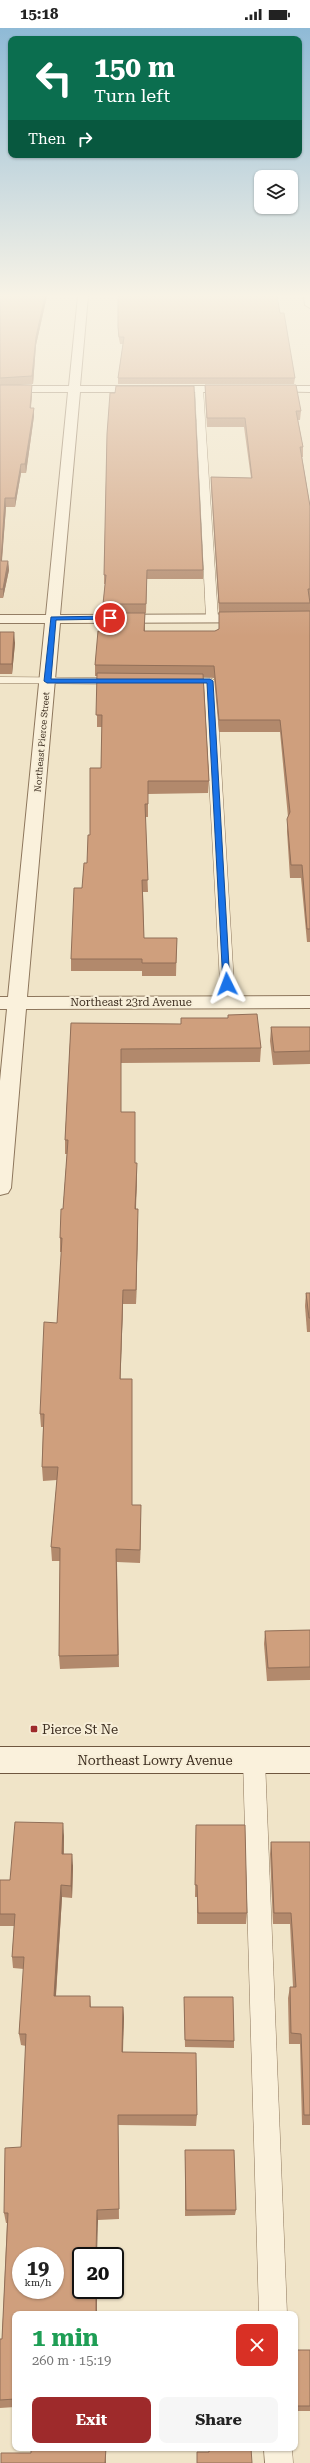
<!DOCTYPE html>
<html lang="en">
<head>
<meta charset="utf-8">
<style>
  body { margin:0; font-family:"Roboto Serif",serif; background:#f6f6f6; color:#222; height:100vh; display:flex; flex-direction:column; font-size:15px; white-space:nowrap }
  * { box-sizing:border-box; margin:0 }
  p { font-size:13px; color:#767676 }
  .icon { flex:none; width:22px; height:22px; fill:none; stroke:currentColor; stroke-width:2; stroke-linecap:round; stroke-linejoin:round }
  .map { position:relative; flex:1; overflow:hidden }
  .side { position:absolute; left:12px; top:2283px; width:286px; height:140px; display:flex; flex-direction:column; background:#fff; border-radius:8px; box-shadow:0 1px 3px #0004 }
  .side>* { flex:none }
  .top-card { position:absolute; left:8px; top:8px; width:294px; height:122px; border-radius:8px; box-shadow:0 1px 3px #0004; background:#0b6e4f; color:#fff; overflow:hidden }
  .fabs { position:absolute; left:254px; top:142px; display:grid; gap:8px }
  .fabs a { display:grid; place-items:center; width:44px; height:44px; border-radius:8px; background:#fff; box-shadow:0 1px 3px #0004; font-size:20px }
  .speed { position:absolute; left:12px; top:2219px; display:flex; gap:8px; font-size:20px; font-weight:700; text-align:center }
  .speed>* { display:grid; place-content:center; width:52px; height:52px; border-radius:50%; background:#fff; box-shadow:0 1px 3px #0004; line-height:1 }
  .speed small { font-size:10px; font-weight:400 }
  .speed .limit { border:2px solid #111; border-radius:6px; background:#fff; color:#111 }
  .pin { position:absolute; display:grid; place-items:center; width:34px; height:34px; color:#fff; margin:-17px; border:2px solid #fff; border-radius:50%; box-shadow:0 1px 4px #0007 }
  .me { position:absolute; width:44px; margin:-22px; rotate:357deg; stroke-linejoin:round; filter:drop-shadow(0 0 3px #0008) }
  .turn { display:flex; align-items:center; gap:14px; height:84px; padding:0 20px; font-size:18px }
  .turn .icon { width:52px; height:52px; stroke-width:2.5 }
  .turn b { display:block; font-size:28px; line-height:34px }
  .then { display:flex; align-items:center; height:38px; padding:0 20px; background:#0003; gap:8px; font-size:15px }
  .round { display:grid; place-items:center; flex:none; width:42px; height:42px; border-radius:8px; background:#f6f6f6 }
  .head { display:flex; align-items:center; justify-content:space-between; height:68px; padding:0 20px }
  h1 { font-size:24px; font-weight:700; line-height:30px; color:#1e9e55 }
  .cta { display:flex; gap:8px; margin-top:auto; padding:8px 20px }
  .cta a { flex:1; height:46px; border-radius:8px; background:#9e2a2b; color:#fff; font-size:16px; font-weight:700; line-height:46px; text-align:center }
  .cta a+a { background:#f6f6f6; color:#222 }
  .status { display:flex; justify-content:space-between; align-items:center; height:28px; padding:0 20px; background:#fff; direction:ltr }
  .status svg { height:11px; fill:currentColor }
  .map>svg:first-child { display:block }
</style>
</head>
<body>
<div class="status"><b>15:18</b><svg viewBox="0 0 49 12"><path d="M0 12V9h3v3zM5 12V6h3v6zM10 12V3h3v9zM15 12V0h3v12zM26 1h20v11H26zM47 4h2v5h-2z"/></svg></div>
<div class="map">
<svg width="310" height="2435" viewBox="0 0 310 2435">
  <rect width="100%" height="100%" fill="#f0e4c8"/>
  <g fill="none" stroke-linecap="round" stroke-linejoin="round">
    <g stroke="#8d765c" stroke-width="1">
      <g id="lane">
        <polygon points="199,358 203,361 218,590 212,593 206,590 195,361"/>
        <polygon points="0,649 120,650 126,653 120,656 0,655"/>
        <polygon points="180,650 210,650 216,653 235,974 228,978 221,974 204,656 176,655 174,653"/>
        <polygon points="254,1722 262,1725 265,1732 287,2286 259,2286 243,1732 246,1725"/>
        <polygon points="264,2420 292,2420 293,2435 265,2435"/>
      </g>
    </g>
    <g stroke="#8d765c" stroke-width="2">
      <g id="street">
        <polygon points="78,268 88,268 80,358 235,358 241,361 235,364 80,364 60,587 310,586 310,594 60,595 27,969 310,968 310,980 26,981 11,1160 8,1165 0,1167 0,1053 7,981 0,981 0,969 8,969 45,595 0,595 0,587 46,587 68,364 0,364 0,358 69,358"/>
        <polygon points="304,268 310,268 310,280 305,277"/>
        <polygon points="267,358 310,358 310,364 263,363 261,361"/>
      </g>
    </g>
    <g stroke="#6f573f" stroke-width="2">
      <rect id="secondary" x="0" y="1719" width="310" height="26"/>
    </g>
    <use href="#lane" fill="#faf1dc" fill-rule="evenodd"/>
    <use href="#street" fill="#faf1dc" fill-rule="evenodd"/>
    <use href="#secondary" fill="#faf1dc" fill-rule="evenodd"/>
  </g>
  <g fill="#b2896c">
    <polygon points="0,268 47,268 36,317 33,356 20,357 32,366 31,380 34,380 34,388 26,445 21,445 15,479 6,479 2,533 8,533 9,542 3,570 0,570"/>
    <polygon points="118,268 280,285 295,350 294,356 118,356 118,350 123,316 120,316 118,306"/>
    <polygon points="205,357 301,383 300,392 298,392 303,419 303,429 302,429 310,478 310,914 307,914 301,850 290,850 287,803 288,789 280,704 219,704 214,650 203,649 209,753 208,765 148,766 148,789 145,789 148,864 143,864 144,910 177,910 176,948 142,948 142,943 71,943 71,931 82,860 87,835 90,807 101,740 102,699 97,699 97,648 95,648 95,637 104,585 103,576 105,556 104,556 104,547 107,406 203,542 203,551 147,551 146,585 145,585 145,603 215,603 219,601 219,584 211,459 211,449 251,450 244,399 207,399 205,366"/>
    <polygon points="0,604 15,615 12,646 0,646"/>
    <polygon points="228,987 261,1020 260,1034 121,1035 121,1084 135,1135 137,1149 136,1181 138,1195 136,1276 123,1276 120,1351 132,1477 141,1491 140,1535 117,1534 119,1639 60,1641 59,1628 60,1533 52,1533 51,1519 57,1452 43,1453 42,1439 43,1399 41,1399 40,1386 57,1295 62,1224 60,1224 60,1210 63,1181 67,1126 65,1126 65,1112 71,995 181,996 228,990"/>
    <polygon points="271,999 310,999 310,1036 273,1037 270,1013"/>
    <polygon points="306,1265 310,1265 310,1304 307,1304 305,1278"/>
    <polygon points="310,1602 310,1652 267,1653 264,1616 265,1603"/>
    <polygon points="196,1797 247,1885 246,1896 197,1896 197,1869 195,1869"/>
    <polygon points="64,1808 64,1826 73,1838 72,1870 62,1869 56,1968 90,1968 91,1979 123,1979 124,1990 123,2024 197,2087 196,2098 118,2097 119,2191 98,2192 81,2262 97,2262 97,2286 15,2286 15,2379 0,2380 0,2311 2,2311 7,2195 6,2195 4,2185 21,2119 26,2018 21,2017 19,2006 24,1941 13,1940 12,1929 14,1898 0,1898 0,1852 10,1852"/>
    <polygon points="271,1814 310,1814 310,2097 302,2097 300,2016 289,2016 288,1970 290,1959 293,1959 290,1896 273,1896 270,1826"/>
    <polygon points="184,1975 234,2013 234,2020 185,2019"/>
    <polygon points="185,2128 236,2182 235,2187 185,2188"/>
    <rect x="295" y="2322" width="15" height="61"/>
  </g>
  <g fill="#916f58">
    <polygon points="45,268 47,268 36,317 33,356 32,348 36,309"/>
    <polygon points="32,357 32,366 30,388 30,380"/>
    <polygon points="34,380 34,388 26,445 25,436"/>
    <polygon points="21,436 21,445 15,479 15,470"/>
    <polygon points="5,470 6,479 1,542 1,533"/>
    <polygon points="8,533 9,542 3,570 3,561"/>
    <polygon points="145,585 145,596 144,615 144,603"/>
    <polygon points="14,604 15,615 12,646 12,636"/>
    <polygon points="137,1135 137,1149 135,1195 135,1181"/>
    <polygon points="138,1181 138,1195 136,1276 136,1262"/>
    <polygon points="123,1262 123,1276 120,1365 120,1351"/>
    <polygon points="141,1477 141,1491 140,1535 140,1522"/>
    <polygon points="63,1795 64,1808 63,1838 62,1826"/>
    <polygon points="72,1826 73,1838 72,1870 71,1858"/>
    <polygon points="61,1857 62,1869 55,1980 54,1968"/>
    <polygon points="123,1979 124,1990 122,2035 122,2024"/>
    <polygon points="97,2182 98,2192 97,2228 96,2228"/>
    <rect x="96" y="2262" width="1" height="24"/>
    <polygon points="106,2420 106,2435 105,2435"/>
  </g>
  <g fill="#cf9f7d" stroke="#916f58" fill-rule="evenodd">
    <polygon points="0,268 45,268 36,309 32,348 0,350"/>
    <polygon points="118,268 277,268 280,285 284,285 295,350 118,350 124,309 119,309 118,299"/>
    <polygon points="0,357 32,357 30,380 34,380 25,436 21,436 15,470 5,470 1,533 8,533 3,561 0,561"/>
    <polygon points="205,357 296,357 301,383 296,383 303,419 300,419 310,478 310,561 308,561 310,575 219,575 211,449 252,450 245,390 207,390"/>
    <polygon points="116,358 194,358 203,542 147,542 146,576 103,576 106,547 104,547 107,406 110,365 115,365"/>
    <polygon points="310,583 310,901 307,901 302,837 291,837 287,791 290,784 280,692 219,692 214,638 95,637 98,603 101,603 102,585 145,585 144,603 215,603 219,601 219,584"/>
    <polygon points="0,604 14,604 12,636 0,636"/>
    <polygon points="97,645 203,646 209,753 148,753 148,776 145,776 148,852 142,852 144,910 177,910 176,935 142,935 142,931 71,931 74,860 82,860 84,835 87,835 88,807 90,807 90,740 101,740 102,687 96,687"/>
    <polygon points="257,986 261,1020 121,1021 121,1084 135,1084 135,1135 137,1135 135,1181 138,1181 136,1262 123,1262 120,1351 132,1351 132,1477 141,1477 140,1522 116,1521 118,1627 59,1628 60,1520 51,1519 58,1439 42,1439 44,1386 40,1386 44,1294 57,1295 62,1210 60,1210 61,1181 63,1181 68,1112 65,1112 71,995 181,996 181,990 228,990 228,987"/>
    <polygon points="271,999 310,999 310,1023 274,1024"/>
    <polygon points="306,1265 310,1265 310,1290 309,1290"/>
    <polygon points="310,1602 310,1639 268,1640 265,1603"/>
    <path d="M15,1794L63,1795L62,1826H72L71,1858L61,1857L54,1968H90V1979H123L122,2024L196,2025L197,2087H118L119,2181L97,2182L96,2228H81V2262H96V2286H15V2371L0,2372V2311H2L8,2185H4L5,2120L21,2119L26,2006H19L24,1929H12L15,1886H0V1852H10ZM21,2228H55V2262H21Z"/>
    <polygon points="196,1797 245,1797 247,1885 198,1885 197,1857 195,1857"/>
    <polygon points="271,1814 310,1814 310,2087 304,2087 301,2006 291,2005 290,1959 296,1959 291,1885 274,1885"/>
    <polygon points="184,1969 233,1969 234,2013 185,2012"/>
    <polygon points="185,2122 234,2122 236,2182 186,2182"/>
    <rect x="295" y="2322" width="15" height="56"/>
    <polygon points="31,2420 106,2420 105,2435 1,2435 1,2425 31,2425"/>
    <polygon points="209,2420 251,2420 252,2435 197,2435 197,2424 209,2424"/>
  </g>
  <linearGradient id="sky" x2="0" y2="1"><stop stop-color="#8fbad6"/><stop offset="0.44" stop-color="#f8f3e6"/><stop offset="1" stop-color="#f8f3e6" stop-opacity="0"/></linearGradient>
  <rect width="310" height="609" fill="url(#sky)"/>
  <polygon fill="#1a73e8" stroke="#114b97" points="110,588 112,591 56,592 51,651 210,651 213,653 230,957 223,956 207,655 47,655 44,653 51,589"/>
  <rect fill="#9e2a2b" stroke="#f7eed8" stroke-width="1.5" x="30" y="1697" width="8" height="8" rx="2"/>
  <g text-anchor="middle" stroke-width="4" stroke-linejoin="round" paint-order="stroke">
    <g font-size="9" fill="#3d2e20" stroke="#f7eed8">
      <text transform="translate(42 714) rotate(-85)" y="3">Northeast Pierce Street</text>
    </g>
    <g font-size="11" fill="#3d2e20" stroke="#f7eed8">
      <text x="131" y="978">Northeast 23rd Avenue</text>
    </g>
    <g font-size="13" fill="#3d2e20" stroke="#f7eed8" text-anchor="start">
      <text x="42" y="1706">Pierce St Ne</text>
    </g>
    <g font-size="13" fill="#3d2e20" stroke="#f7eed8">
      <text x="155" y="1737">Northeast Lowry Avenue</text>
    </g>
  </g>
</svg>
<div class="fabs">
<a><svg class="icon" aria-label="layers" viewBox="0 0 24 24"><path d="M12 4l9 5-9 5-9-5zM3 14l9 5 9-5"/></svg></a>
</div>
<div class="speed"><div>19<small>km/h</small></div><div class="limit">20</div></div>
<div class="pin" style="left:110px;top:590px;background:#d93025"><svg class="icon" aria-label="arrive" viewBox="0 0 24 24"><path d="M6 21V4h12l-3 4 3 4H6"/></svg></div>
<svg class="me" style="left:227px;top:956px" viewBox="-20 -20 40 40"><path d="M0-17L14 15 0 8-14 15z" fill="#1a73e8" stroke="#fff" stroke-width="4"/></svg>
<div class="top-card">
<div class="turn"><svg class="icon" aria-label="left" viewBox="0 0 24 24"><path d="M17 20v-9H6M10 6l-5 5 5 5"/></svg><div><b>150 m</b>Turn left</div></div>
<div class="then">Then<svg class="icon" aria-label="right" viewBox="0 0 24 24"><path d="M7 20v-9h11M14 6l5 5-5 5"/></svg></div>
</div>
<section class="side">
<div class="head"><div><h1>1 min</h1><p>260 m · 15:19</p></div><a class="round" style="background:#d93025;color:#fff"><svg class="icon" aria-label="close" viewBox="0 0 24 24"><path d="M6 6l12 12M18 6L6 18"/></svg></a></div>
<div class="cta"><a>Exit</a><a>Share</a></div>
</section>
</div>
</body>
</html>
